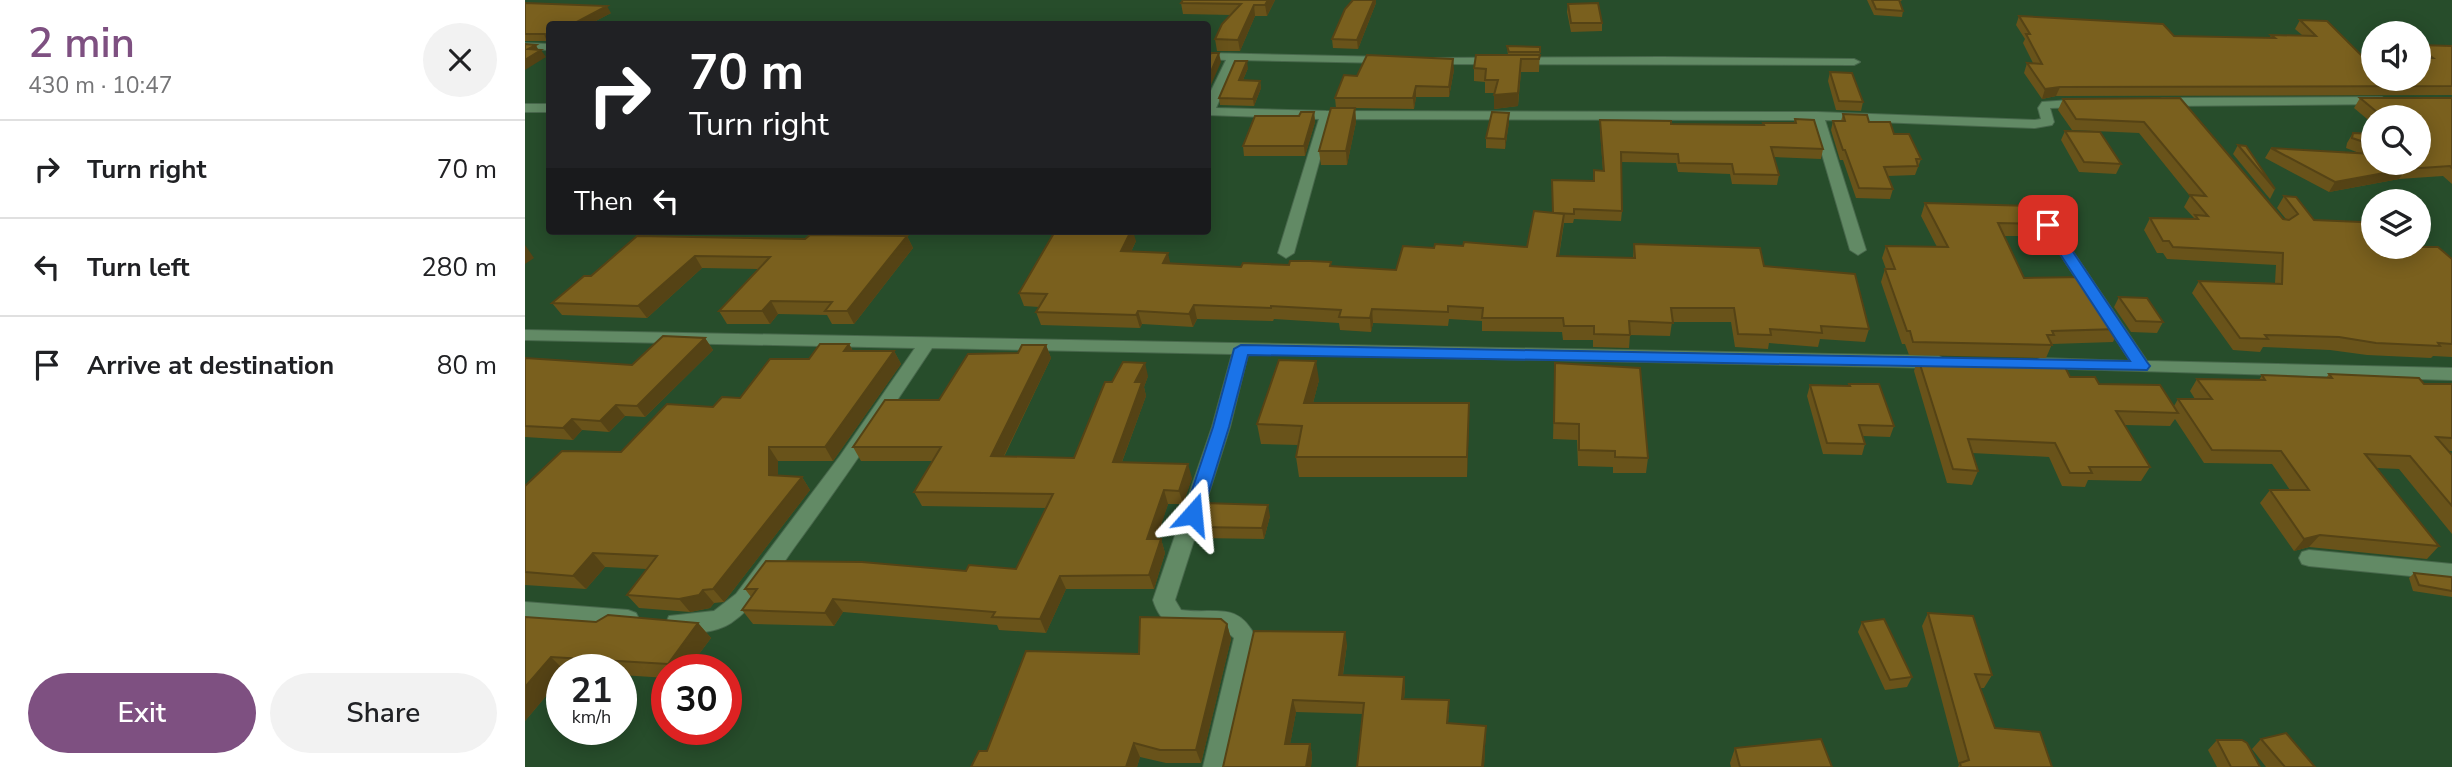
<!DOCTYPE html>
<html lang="en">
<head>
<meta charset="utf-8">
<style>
  body { margin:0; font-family:"Nunito Sans",sans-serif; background:#f2f2f2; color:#202124; height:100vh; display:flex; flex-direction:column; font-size:26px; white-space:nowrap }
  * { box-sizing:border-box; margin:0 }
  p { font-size:23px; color:#757577 }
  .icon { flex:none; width:38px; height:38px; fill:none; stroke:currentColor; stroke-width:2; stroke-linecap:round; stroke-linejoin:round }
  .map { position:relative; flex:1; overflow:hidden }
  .sheet { display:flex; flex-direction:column; background:#fff; width:525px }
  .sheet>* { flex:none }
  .hud { position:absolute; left:21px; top:21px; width:665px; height:214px; border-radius:7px; box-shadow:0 4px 18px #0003; background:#202124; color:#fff; overflow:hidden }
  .tools { position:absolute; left:1836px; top:21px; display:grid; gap:14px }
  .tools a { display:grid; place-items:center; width:70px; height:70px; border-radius:50%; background:#fff; box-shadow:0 4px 18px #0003; font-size:35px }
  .speed { position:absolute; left:21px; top:654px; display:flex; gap:14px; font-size:35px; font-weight:700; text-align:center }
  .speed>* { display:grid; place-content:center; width:91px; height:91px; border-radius:50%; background:#fff; box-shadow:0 4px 18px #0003; line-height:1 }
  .speed small { font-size:18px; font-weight:400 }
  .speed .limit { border:10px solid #d22; background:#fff; color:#111 }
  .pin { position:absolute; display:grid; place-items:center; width:60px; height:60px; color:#fff; margin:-30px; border-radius:14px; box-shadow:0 4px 10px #0006 }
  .me { position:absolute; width:77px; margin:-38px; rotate:18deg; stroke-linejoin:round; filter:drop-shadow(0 0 5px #0008) }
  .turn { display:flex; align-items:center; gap:24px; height:147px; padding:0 28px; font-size:32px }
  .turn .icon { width:91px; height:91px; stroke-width:2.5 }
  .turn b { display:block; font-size:49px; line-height:60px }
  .then { display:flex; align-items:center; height:66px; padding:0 28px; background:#0003; gap:14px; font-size:26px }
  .round { display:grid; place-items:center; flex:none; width:74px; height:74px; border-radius:37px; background:#f2f2f2 }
  .summary { display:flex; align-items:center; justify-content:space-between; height:119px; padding:0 28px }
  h1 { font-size:42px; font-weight:600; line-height:52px; color:#7e5081 }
  .primary-button { display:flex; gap:14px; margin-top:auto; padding:14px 28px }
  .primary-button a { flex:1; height:80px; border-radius:42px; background:#7e5081; color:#fff; font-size:28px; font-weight:600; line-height:80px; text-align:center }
  .primary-button a+a { background:#f2f2f2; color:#202124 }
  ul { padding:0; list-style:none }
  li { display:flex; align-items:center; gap:21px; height:98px; padding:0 28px; border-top:2px solid #e0e0e0 }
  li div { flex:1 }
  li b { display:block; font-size:26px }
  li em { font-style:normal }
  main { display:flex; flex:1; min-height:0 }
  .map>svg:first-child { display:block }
</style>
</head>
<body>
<main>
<section class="sheet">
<div class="summary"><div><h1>2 min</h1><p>430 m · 10:47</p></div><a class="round"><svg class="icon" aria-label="close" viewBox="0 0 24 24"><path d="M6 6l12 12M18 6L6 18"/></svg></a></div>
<ul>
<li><svg class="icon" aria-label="right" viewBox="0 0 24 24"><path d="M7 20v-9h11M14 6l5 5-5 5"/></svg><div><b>Turn right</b></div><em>70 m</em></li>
<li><svg class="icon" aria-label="left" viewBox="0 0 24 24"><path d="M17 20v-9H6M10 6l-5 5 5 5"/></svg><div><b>Turn left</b></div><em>280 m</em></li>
<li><svg class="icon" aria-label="arrive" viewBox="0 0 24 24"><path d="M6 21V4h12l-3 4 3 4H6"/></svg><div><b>Arrive at destination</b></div><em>80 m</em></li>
</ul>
<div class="primary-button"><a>Exit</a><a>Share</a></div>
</section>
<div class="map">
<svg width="1927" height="767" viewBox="0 0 1927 767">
  <rect width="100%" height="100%" fill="#274d2b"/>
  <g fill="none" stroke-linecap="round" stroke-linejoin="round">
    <g stroke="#48684c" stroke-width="2">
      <g id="minor">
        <polygon points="0,43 24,44 24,50 0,49"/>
        <polygon points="682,53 863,57 869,60 863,63 712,60 691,108 801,111 1292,112 1510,120 1516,119 1513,108 1517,102 1560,99 1566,103 1560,107 1525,108 1529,122 1527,125 1510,128 1300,120 1341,250 1333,255 1325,250 1287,120 806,119 769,253 761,258 753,253 794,119 682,115 682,99 701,60 682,59"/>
        <polygon points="1138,57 1329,59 1335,62 1329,65 905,64 899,61 905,58"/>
        <polygon points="1857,97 1863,101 1861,104 1637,106 1631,102 1637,98"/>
        <rect x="0" y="104" width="24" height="8"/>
        <polygon points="1523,221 1528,222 1622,361 1927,368 1927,380 1509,368 1506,364 1515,358 1605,361 1516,225"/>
        <path d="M0,330L1414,356L1423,362L1414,368L723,354L705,427L650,600L656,610C690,615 713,600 731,638L702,767H678L709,638L700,630C668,626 640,639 628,600L687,427L707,354L407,348C364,413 320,478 274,541C253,569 235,603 206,623C191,633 162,636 144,630L141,623L144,616L189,611L211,594L315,456L390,348L0,340Z"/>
        <polygon points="1784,550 1927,564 1927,580 1784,566 1777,564 1774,558 1777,552"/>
        <polygon points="0,602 103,610 111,613 114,619 111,625 103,628 0,620"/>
      </g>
    </g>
    <use href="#minor" fill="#628a65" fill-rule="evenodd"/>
  </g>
  <g fill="#69531a">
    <polygon points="658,0 750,0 742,16 730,16 715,51 692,51 690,39 706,15 658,14 656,3"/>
    <polygon points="828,0 851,0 851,3 833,49 808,48 807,39"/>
    <polygon points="1342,0 1377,0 1376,1 1375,1 1378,11 1377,17 1349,15"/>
    <polygon points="0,3 86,13 65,24 24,24 24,41 0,41"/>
    <polygon points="1043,4 1077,23 1077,31 1046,32 1042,12"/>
    <polygon points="1494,16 1649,36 1745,38 1746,35 1777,35 1770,29 1775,20 1839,58 1894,79 1894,45 1927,46 1927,95 1531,96 1517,99 1499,73 1502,63 1508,63 1498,43 1500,39 1491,25"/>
    <polygon points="982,46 1015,47 1014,72 996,72 993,106 969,109 970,93 960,93 960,82 949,81 949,68 983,55"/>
    <polygon points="723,68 718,80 735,81 736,88 729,106 695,105 694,98"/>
    <polygon points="929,70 924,97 891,97 889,109 830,108 831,122 822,165 796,165 794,151 811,108 810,98 832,76"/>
    <polygon points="1305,72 1338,102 1336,111 1311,110 1303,81"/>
    <polygon points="1655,98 1758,219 1761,219 1752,208 1759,196 1789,220 1861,247 1927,259 1927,357 1908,356 1906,358 1842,355 1805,350 1738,347 1735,352 1708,350 1667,293 1674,281 1750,283 1751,265 1642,259 1638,253 1632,253 1619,230 1625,218 1668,219 1669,218 1659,207 1665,196 1614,133 1547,130 1533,110 1538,99"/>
    <polygon points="1835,98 1927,98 1927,184 1918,176 1874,179 1804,192 1740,158 1746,148 1834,153 1821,148 1822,143 1828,133 1848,134 1848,163 1894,163 1894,117 1848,117 1848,124 1829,108"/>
    <polygon points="789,112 790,122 780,156 719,156 718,146 774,116"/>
    <polygon points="984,113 984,122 980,149 961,148 961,138"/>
    <polygon points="1318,114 1344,122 1369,134 1396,159 1390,175 1363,176 1368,189 1365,199 1331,198 1318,160 1315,160 1306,130 1308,121 1316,121"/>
    <polygon points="1270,119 1298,149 1296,159 1249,157 1254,175 1252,185 1207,184 1205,174 1153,172 1151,163 1096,162 1097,211 1096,221 1049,219 1048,223 1039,223 1034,256 1108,258 1109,244 1239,266 1344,329 1340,342 1295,339 1293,347 1244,343 1243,349 1210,347 1206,322 1147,322 1145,336 1105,335 1104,348 1068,347 1068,340 1038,340 1037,332 957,331 957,321 924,319 923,326 848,323 846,332 815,330 814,323 749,319 748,321 672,319 668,327 617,324 615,328 516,325 511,312 514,307 499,306 494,293 583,234 611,241 606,252 645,263 716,267 807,267 871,270 909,248 938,246 1002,247 1027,213 1027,180 1068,181 1069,170 1078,171 1075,130 1075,120 1146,124 1238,125 1238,123 1269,123"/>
    <polygon points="1540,131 1596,164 1591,174 1554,172 1536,140"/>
    <polygon points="1713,145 1750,189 1745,199 1708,154"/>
    <polygon points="1400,203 1518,224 1512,236 1479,236 1499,278 1594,329 1588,342 1527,344 1521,358 1384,355 1380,344 1377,344 1356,282 1360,269 1361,269 1357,258 1361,246 1412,247 1396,216"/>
    <polygon points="112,236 280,239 382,236 388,248 329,324 307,324 302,315 253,314 245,324 202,324 194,311 233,269 177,268 122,318 37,315 27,303 66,276"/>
    <polygon points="1594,297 1638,322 1632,333 1606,332 1589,307"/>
    <polygon points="180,338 188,350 120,417 100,416 84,432 57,430 48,440 0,437 0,358 107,365"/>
    <polygon points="324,344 328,351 369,351 376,364 308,461 253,461 253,476 277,477 285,490 199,602 189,603 185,608 165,612 114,608 102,595 122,569 80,567 61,589 0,585 0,486 96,452 188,407 215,398 284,359"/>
    <polygon points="521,345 526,358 479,457 549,458 623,376 619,387 621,396 597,462 667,478 658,504 643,504 631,539 636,539 640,553 629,589 541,589 521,633 474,630 472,625 318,612 309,626 228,624 217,610 226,597 220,589 441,571 491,569 522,508 397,506 389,492 408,461 336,461 328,447 414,400 493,353"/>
    <polygon points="1393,358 1545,377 1649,406 1653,399 1670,399 1665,391 1672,379 1734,380 1737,375 1801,378 1804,374 1899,384 1927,384 1927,451 1923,451 1927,455 1927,534 1874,469 1851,468 1914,546 1902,559 1784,547 1769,551 1735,503 1745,490 1765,490 1747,464 1679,463 1650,419 1645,426 1599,425 1625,467 1616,481 1563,480 1560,487 1537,486 1524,457 1447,453 1453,471 1447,485 1422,483 1389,371"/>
    <polygon points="1030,363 1123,458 1121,473 1088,473 1088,467 1053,466 1052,440 1028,439"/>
    <polygon points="794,380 788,403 944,403 942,477 774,477 771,457 773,445 736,444 732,424"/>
    <polygon points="1324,384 1369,426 1365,437 1338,436 1340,444 1337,455 1298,454 1282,396 1285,385 1323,386"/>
    <polygon points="745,516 739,539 675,538 671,527"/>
    <polygon points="1889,573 1927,578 1927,597 1888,591 1884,578"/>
    <polygon points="1403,613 1467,675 1459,688 1455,688 1470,728 1527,767 1433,767 1434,765 1397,626"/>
    <polygon points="0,617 71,622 173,623 186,638 162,670 142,670 142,678 96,675 96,670 37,670 37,677 0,721"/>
    <polygon points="1337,622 1387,677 1382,687 1360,690 1333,632"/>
    <polygon points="702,624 706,639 705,643 676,763 641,763 615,757 612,767 446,767 462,751 614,654"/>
    <polygon points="822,644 818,675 879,677 880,689 879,699 924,712 923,723 961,726 959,767 832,767 838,714 771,712 765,744 785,744 787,755 786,767 698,767"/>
    <polygon points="1736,739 1790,767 1741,767 1727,749"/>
    <polygon points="1692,740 1735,767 1692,767 1683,750"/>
    <polygon points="1210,748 1307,767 1206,767 1205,763"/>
  </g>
  <g fill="#554315">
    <polygon points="743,0 750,0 742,16 740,5"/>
    <polygon points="849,0 851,0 851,3 833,49 832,40"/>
    <polygon points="729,5 730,16 715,51 713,40"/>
    <polygon points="82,6 86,13 65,24 48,24"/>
    <polygon points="11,45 14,51 16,50 21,57 0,70 0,60 3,49"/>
    <polygon points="694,53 696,62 682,94 682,81"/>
    <polygon points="928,59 929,70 924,97 924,87"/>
    <polygon points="996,59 993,106 969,109 969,95"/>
    <polygon points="722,61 723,68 715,87 714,80"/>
    <polygon points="735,81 736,88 729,106 728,99"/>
    <polygon points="891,86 891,97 889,109 888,98"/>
    <polygon points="1535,87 1531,96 1517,99 1520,89"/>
    <polygon points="830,108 831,122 822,165 821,151"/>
    <polygon points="789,112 790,122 780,156 779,146"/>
    <polygon points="984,113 984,122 980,149 980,139"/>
    <polygon points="1881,169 1874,179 1804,192 1810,182"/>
    <polygon points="1039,214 1038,226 1032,269 1032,256"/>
    <polygon points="606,231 608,231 611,241 600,264 596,251"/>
    <polygon points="382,236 388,248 329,324 322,311"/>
    <polygon points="0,245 9,258 0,264"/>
    <polygon points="643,253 646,266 638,263"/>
    <polygon points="170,256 177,268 122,318 113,306"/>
    <polygon points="246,301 253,314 245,324 237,311"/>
    <polygon points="669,305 672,319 668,327 664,314"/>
    <polygon points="847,309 848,323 846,332 845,318"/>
    <polygon points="613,311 617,324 615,328 611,315"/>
    <polygon points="180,338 188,350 120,417 112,406"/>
    <polygon points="324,344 331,357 319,351"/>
    <polygon points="521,345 526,358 472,470 466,456"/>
    <polygon points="369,351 376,364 308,461 300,447"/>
    <polygon points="791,361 794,380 783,422 779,403"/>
    <polygon points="620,363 623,376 619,387 621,396 592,475 588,462 610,382"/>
    <polygon points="944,403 944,422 942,477 942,457"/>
    <polygon points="91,405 100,416 84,432 75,421"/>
    <polygon points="47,419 57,430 48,440 38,428"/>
    <polygon points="244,447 253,461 253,489 244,475"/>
    <polygon points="663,464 667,478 658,504 654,491"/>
    <polygon points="277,477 285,490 199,602 188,589"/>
    <polygon points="639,490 643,504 627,553 622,539"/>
    <polygon points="743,505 745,516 739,539 737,528"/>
    <polygon points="1795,535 1784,547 1769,551 1779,539"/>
    <polygon points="636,539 640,553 629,589 624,575"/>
    <polygon points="68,553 80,567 61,589 48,576"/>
    <polygon points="535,576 541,589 521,633 515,619"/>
    <polygon points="178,590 189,603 185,608 165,612 154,599"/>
    <polygon points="308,599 318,612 309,626 300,613"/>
    <polygon points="173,623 186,638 162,670 149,670 143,664"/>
    <polygon points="702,624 706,639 705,643 676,763 671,750"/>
    <polygon points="820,632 822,644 816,687 814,675"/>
    <polygon points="26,657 39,670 37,670 37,677 0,721 0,687"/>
    <polygon points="879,677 880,689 878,710 877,699"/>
    <polygon points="768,700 771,712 763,755 760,744"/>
    <polygon points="961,726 959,767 957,767"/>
    <polygon points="609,743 615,757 612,767 601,767"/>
    <polygon points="785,744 787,755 786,767 781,767"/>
  </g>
  <g fill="#7a601e" stroke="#554315" stroke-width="2">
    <polygon points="658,0 743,0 740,5 729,5 713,40 690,39 697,24 716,4 656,3"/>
    <polygon points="828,0 849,0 832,40 807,39 820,9"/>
    <polygon points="1347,0 1374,0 1378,11 1351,9"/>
    <polygon points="0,3 82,6 48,24 24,24 24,37 22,39 20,34 0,34"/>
    <polygon points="1073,3 1077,23 1046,23 1043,4"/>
    <polygon points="1494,16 1638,24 1649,36 1750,38 1746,35 1791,36 1775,20 1802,21 1839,58 1848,58 1848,79 1894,79 1894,58 1908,58 1894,48 1894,45 1927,46 1927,86 1535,87 1520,89 1502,63 1517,64 1501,34 1505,34"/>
    <polygon points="0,44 11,45 3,49 16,50 0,60"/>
    <polygon points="982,46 1015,47 1015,52 984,52"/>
    <polygon points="686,53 694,53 682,81 682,60"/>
    <polygon points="842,55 928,59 924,87 891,86 888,98 810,98 819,75 832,76"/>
    <polygon points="951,55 1015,55 1014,59 996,59 993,93 969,95 973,80 960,80 961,69 949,68"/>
    <polygon points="710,61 722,61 714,80 735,81 728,99 694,98"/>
    <polygon points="1305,72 1327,73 1338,102 1314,101"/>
    <polygon points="1655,98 1758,219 1764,220 1773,214 1759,196 1771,197 1789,220 1836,222 1848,234 1848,247 1913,247 1927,259 1927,344 1913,343 1915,346 1851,343 1814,337 1740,335 1743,339 1715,338 1674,281 1757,284 1758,253 1648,247 1644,241 1638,241 1625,218 1673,219 1670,215 1683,216 1665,195 1681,196 1619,122 1551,119 1538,99"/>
    <polygon points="1835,98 1927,98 1927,168 1925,166 1881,169 1810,182 1746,148 1848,154 1848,163 1894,163 1894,117 1858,117"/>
    <polygon points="806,108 830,108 821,151 794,151"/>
    <polygon points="776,112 789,112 779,146 718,146 730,116 774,116"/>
    <polygon points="967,112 984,113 980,139 961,138"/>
    <polygon points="1318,114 1342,115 1344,122 1365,122 1369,134 1384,134 1396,159 1391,159 1393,166 1359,167 1368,189 1334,188 1320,150 1318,150 1308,121 1320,121"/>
    <polygon points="1270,119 1289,120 1298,149 1246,147 1254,175 1209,174 1207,164 1154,163 1153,154 1096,152 1097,211 1049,209 1049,214 1028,213 1027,180 1069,181 1069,170 1079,171 1075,120 1146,121 1146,124 1239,125 1238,123 1271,123"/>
    <polygon points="1540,131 1575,132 1596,164 1559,162"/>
    <polygon points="1828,133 1848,134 1848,145 1827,138"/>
    <polygon points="1713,145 1721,146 1750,189"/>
    <polygon points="1400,203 1507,206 1518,224 1473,223 1499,278 1561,277 1594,329 1527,331 1529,335 1522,335 1527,345 1388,342 1385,331 1382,331 1360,269 1370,269 1361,246 1423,247"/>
    <polygon points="1009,211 1039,214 1032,256 1110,258 1109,244 1235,248 1239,266 1330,274 1344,329 1296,326 1297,333 1245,329 1246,335 1213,334 1209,308 1146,308 1148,323 1104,321 1105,335 1069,334 1069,326 1039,326 1038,318 957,318 958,308 923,306 923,312 847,309 845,318 814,317 816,310 746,306 746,308 669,305 664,314 613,311 611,315 511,312 522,294 494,293 529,233 583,234 585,231 606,231 596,251 643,253 638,263 716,267 718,263 764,265 765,261 785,261 806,262 805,266 871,270 878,246 909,248 910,244 938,246 939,242 1002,247"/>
    <polygon points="285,235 382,236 322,311 300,311 307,302 246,301 237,311 194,311 245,257 170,256 113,306 27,303 59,276 66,276 112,236 280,239"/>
    <polygon points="1594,297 1622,298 1638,322 1611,321"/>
    <polygon points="138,336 180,338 112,406 91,405 75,421 47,419 38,428 0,426 0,358 107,365"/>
    <polygon points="295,344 324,344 319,351 369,351 300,447 244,447 244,475 277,477 188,589 178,590 174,595 154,599 102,595 132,556 68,553 48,576 0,572 0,486 37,451 96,452 142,404 188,407 197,397 215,398 245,359 284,359"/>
    <polygon points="497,345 521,345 466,456 549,458 580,382 587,382 598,362 620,363 610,382 617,382 588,462 663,464 654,491 639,490 622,539 636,539 624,575 535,576 515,619 467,617 470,612 308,599 300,613 217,610 232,589 220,589 241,561 337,562 441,571 444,565 491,569 528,494 389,492 416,447 328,447 360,400 414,400 443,354 493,353"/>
    <polygon points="1393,358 1537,361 1545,377 1570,377 1574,384 1635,385 1653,413 1591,411 1625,467 1564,467 1567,473 1545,473 1530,443 1443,439 1453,471 1428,469"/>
    <polygon points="754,360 791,361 779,403 944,403 942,457 771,457 777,426 732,424"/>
    <polygon points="1030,363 1115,368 1123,458 1090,457 1090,451 1054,450 1054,424 1029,423"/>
    <polygon points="1804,374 1894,378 1899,384 1927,384 1927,438 1911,437 1927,455 1927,506 1885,456 1840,454 1914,546 1795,535 1779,539 1745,490 1784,490 1756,451 1687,450 1653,399 1687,399 1672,379 1740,380 1737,375 1807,378"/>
    <polygon points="1324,384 1354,384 1369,426 1334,425 1340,444 1302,443 1285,385 1325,386"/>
    <polygon points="678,503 743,505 737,528 671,527"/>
    <polygon points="1889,573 1926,577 1927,578 1927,591 1894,585"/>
    <polygon points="1403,613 1448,616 1467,675 1450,674 1470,728 1515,732 1527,767 1436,767 1435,763 1444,760"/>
    <polygon points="83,615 173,623 143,664 26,657 0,687 0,617 71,622"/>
    <polygon points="615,617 696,619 702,624 671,750 635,750 609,743 601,767 446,767 454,751 462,751 501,651 614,654"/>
    <polygon points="1359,619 1387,677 1365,680 1337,622"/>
    <polygon points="729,631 820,632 814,675 879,677 877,699 924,700 922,723 961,726 957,767 832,767 839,703 768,700 760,744 785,744 781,767 698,767"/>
    <polygon points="1761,733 1790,767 1760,767 1736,739"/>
    <polygon points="1296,739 1307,767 1215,767 1210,748"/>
    <polygon points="1692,740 1717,740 1722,743 1735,767 1706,767"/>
  </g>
  <polygon fill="#1a73e8" stroke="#114b97" stroke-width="2" points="1523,221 1528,222 1622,362 1625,366 1622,370 723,355 704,427 677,514 674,519 661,519 659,514 688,427 709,349 716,345 1605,361 1516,225"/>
</svg>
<div class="tools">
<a><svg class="icon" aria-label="sound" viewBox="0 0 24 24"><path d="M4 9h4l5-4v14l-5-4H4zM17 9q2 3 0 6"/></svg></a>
<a><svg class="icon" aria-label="search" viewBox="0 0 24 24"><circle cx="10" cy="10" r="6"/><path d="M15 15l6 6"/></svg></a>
<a><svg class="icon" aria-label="layers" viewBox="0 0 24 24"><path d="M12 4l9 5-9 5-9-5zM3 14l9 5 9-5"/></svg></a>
</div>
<div class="speed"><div>21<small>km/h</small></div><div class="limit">30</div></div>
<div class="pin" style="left:1523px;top:225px;background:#d93025"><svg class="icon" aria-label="arrive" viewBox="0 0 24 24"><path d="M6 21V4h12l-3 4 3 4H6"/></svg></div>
<svg class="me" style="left:668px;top:514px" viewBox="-20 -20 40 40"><path d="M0-17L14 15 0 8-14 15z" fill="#1a73e8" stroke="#fff" stroke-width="4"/></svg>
<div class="hud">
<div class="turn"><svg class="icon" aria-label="right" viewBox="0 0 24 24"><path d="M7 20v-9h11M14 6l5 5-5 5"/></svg><div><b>70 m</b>Turn right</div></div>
<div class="then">Then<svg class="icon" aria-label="left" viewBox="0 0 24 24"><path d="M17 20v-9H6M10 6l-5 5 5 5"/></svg></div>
</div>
</div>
</main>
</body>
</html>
